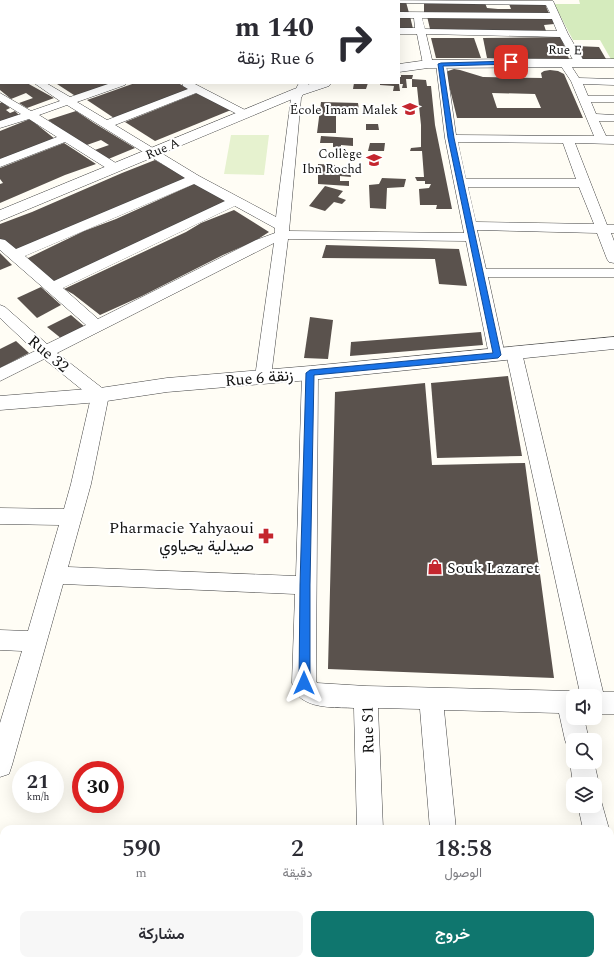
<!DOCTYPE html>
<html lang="ar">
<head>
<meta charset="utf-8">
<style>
  body { margin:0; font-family:Spectral,Vazirmatn,serif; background:#f7f7f7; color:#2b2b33; direction:rtl; height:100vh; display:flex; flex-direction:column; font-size:15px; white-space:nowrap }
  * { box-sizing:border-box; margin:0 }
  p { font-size:13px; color:#7c7c81 }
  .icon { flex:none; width:22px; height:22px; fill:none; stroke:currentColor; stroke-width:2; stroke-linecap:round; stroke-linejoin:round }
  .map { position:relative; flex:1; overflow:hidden; direction:ltr }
  .drawer { position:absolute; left:0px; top:825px; width:614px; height:140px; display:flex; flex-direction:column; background:#fff; border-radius:12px 12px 0 0; box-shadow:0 4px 16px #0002; direction:rtl }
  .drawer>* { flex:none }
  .hud { position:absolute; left:0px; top:0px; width:400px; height:84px; box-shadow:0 4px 16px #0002; direction:rtl; background:#fff; color:#2b2b33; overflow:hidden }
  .controls { position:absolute; left:566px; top:689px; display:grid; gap:8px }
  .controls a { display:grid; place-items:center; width:36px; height:36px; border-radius:8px; background:#fff; box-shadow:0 4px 16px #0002; font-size:20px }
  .speed { position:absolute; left:12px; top:761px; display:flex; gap:8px; font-size:20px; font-weight:700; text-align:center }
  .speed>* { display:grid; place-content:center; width:52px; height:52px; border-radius:50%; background:#fff; box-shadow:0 4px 16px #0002; line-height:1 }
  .speed small { font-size:10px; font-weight:400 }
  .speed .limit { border:6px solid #d22; background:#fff; color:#111 }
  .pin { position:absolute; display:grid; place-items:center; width:34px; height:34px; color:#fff; margin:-17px; border-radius:8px; box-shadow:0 2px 6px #0006 }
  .me { position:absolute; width:44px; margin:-22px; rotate:0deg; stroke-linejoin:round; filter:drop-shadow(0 0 3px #0008) }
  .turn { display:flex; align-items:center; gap:14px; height:84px; padding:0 20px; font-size:18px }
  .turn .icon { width:52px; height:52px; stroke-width:2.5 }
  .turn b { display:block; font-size:28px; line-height:34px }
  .eta { display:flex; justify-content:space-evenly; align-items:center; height:68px; text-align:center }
  .eta b { font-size:24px; font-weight:600; line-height:28px }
  .button { display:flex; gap:8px; margin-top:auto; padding:8px 20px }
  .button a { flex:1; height:46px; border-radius:8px; background:#0f766e; color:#fff; font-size:16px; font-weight:600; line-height:46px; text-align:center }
  .button a+a { background:#f7f7f7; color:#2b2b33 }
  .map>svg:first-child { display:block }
</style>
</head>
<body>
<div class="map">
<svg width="614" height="965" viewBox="0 0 614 965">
  <rect width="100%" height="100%" fill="#fffdf5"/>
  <polygon fill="#d5ebbd" points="579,0 614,0 614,61 612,61 600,40 573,40 554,4 580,4"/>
  <polygon fill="#e6f2cf" points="231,135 269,135 264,175 224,174"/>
  <g fill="#5a524d" fill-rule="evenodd">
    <polygon points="399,2 406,2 409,13 399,13"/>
    <polygon points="424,3 485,3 487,8 498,9 511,9 509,4 545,4 550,16 424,13"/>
    <polygon points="399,16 410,16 413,29 399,28"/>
    <polygon points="427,16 552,19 554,24 544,25 546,31 430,29"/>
    <polygon points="561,37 569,59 487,58 483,38"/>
    <polygon points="431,38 474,38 481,58 436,58"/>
    <polygon points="576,46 599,47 606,59 582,59"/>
    <path d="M454,69L460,70L483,77L542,78L541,73L544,71L550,70L558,71L564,74L583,118H457L446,73L448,71ZM492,93L535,94L541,108H497Z"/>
    <polygon points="401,75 413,75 412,79 406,79 407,88 402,88 403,84 399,84 400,91 393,91 394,86 380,85 380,83 399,83 399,77 401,77"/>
    <polygon points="412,79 426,80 427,86 431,86 435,125 452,209 436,209 437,205 420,205 419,189 429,188 431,184 425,184 425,181 417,181 415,177 424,177 422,151 410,151 411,148 421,147 421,125 417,87 412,87"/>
    <polygon points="0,83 27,83 54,98 27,108 19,103 33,98 26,93 11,99 0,90"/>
    <polygon points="59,83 114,83 77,97 57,84"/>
    <polygon points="135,83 178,83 189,89 114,118 87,100"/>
    <polygon points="354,83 368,83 366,89 353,89"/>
    <polygon points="197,93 231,110 155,141 125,122"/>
    <polygon points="2,102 10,108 6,110 10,113 15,111 20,116 0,123 0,103"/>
    <polygon points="321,102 358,103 359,110 336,110 336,133 317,133"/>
    <polygon points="76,111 94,123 135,148 106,160 92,151 109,145 101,140 84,146 48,120"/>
    <polygon points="30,119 55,139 0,159 0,131"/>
    <polygon points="366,124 378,124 379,130 366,130"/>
    <polygon points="321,136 353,138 353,146 341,145 341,148 333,147 333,143 320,143"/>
    <polygon points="64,143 96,164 65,175 0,203 0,184 3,183 0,179 0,168"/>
    <polygon points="370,143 385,143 384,151 368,151"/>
    <polygon points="155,160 188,179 15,253 0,239 0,224 32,212 122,173"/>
    <polygon points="318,164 335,165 336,170 342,170 342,172 350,173 351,177 340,176 340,181 349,181 349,186 318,184"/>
    <polygon points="382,178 406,179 404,187 387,188 386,209 370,208 369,185 379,184"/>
    <polygon points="196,183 229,203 54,283 24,260 84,231 116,219"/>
    <polygon points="325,186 343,191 338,197 346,200 342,204 334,202 325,211 309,206"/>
    <polygon points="234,210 269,232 255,241 223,255 142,296 100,315 73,294 64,289 186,232 201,223"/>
    <polygon points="326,245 459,249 467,286 439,284 435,259 322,258"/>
    <polygon points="0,253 12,265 0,270"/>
    <polygon points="41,287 61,305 37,318 17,298"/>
    <polygon points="71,315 85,327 62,339 47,327"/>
    <polygon points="310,317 333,320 328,359 304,358"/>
    <polygon points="481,332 483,345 350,356 351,342"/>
    <polygon points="16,341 29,353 0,368 0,349"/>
    <polygon points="508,376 522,456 437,458 431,383"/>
    <polygon points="425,383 432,465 525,463 554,678 328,669 335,392"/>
  </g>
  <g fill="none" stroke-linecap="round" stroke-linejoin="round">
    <g stroke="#444" stroke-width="1">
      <g id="minor">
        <rect x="82" y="0" width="10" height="1"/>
        <rect x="137" y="0" width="11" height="1"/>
        <rect x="270" y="0" width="9" height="1"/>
        <path d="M340,0L553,1L568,34L585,63L584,65H576L560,37L426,34L433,64L428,67L423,64L417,34H399V28H415L414,18H399V12L550,13L546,5L399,3V1ZM422,18L552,19L557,31L425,29Z"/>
        <polygon points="0,4 1,5 1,11 0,10"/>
        <path d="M564,60L568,61L579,78L614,79V85L583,84L588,96H614V102H591L596,114L614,115V121H599L606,136H614V144L575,143L607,225H614V233H611L614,241V263L609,262L607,259L597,233L477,230L486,269H614V277H488L505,355L503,359L497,360L491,359L489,355L466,241L288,239L271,377L269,381L263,383L257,381L255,377L274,243L57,353L106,391L109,395L91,484L68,567L296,576L302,373L304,369L310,367L316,369L318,373L316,681L317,683L366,686L573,691L580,693L506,353L508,349L514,348L520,349L522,353L603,692H614V714H595V696H573V718H584L589,740H573V750L568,748L565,740L559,713L444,710L456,829H430L420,709L378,708L383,829H357L354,708C338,707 316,709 302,699C297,696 295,688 292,683L295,594L63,584L12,765L9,774L0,777V723L22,651L0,650V630L28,631L59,525L0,524V508L64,509L71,484L91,397L44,359L0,381V368L35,351L0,318V305L5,307L47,344L86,325L0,250V239L5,240L16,249L185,178L67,105L39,115L119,165L121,168L119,171H111L65,142L0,167V159L57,137L29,119L0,128V121L21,114L0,101V93L31,111L60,101L34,83H46L70,97L111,83H126L125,85L77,102L107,120L188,89L183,86L182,83H193L249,112L251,114L249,116H241L196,93L115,125L199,176L276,217L291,98L299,83H309L301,98L289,231L464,233L445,138L436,64L441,61L446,64L456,135L594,136L571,81L559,63ZM458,142L563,143L576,179H466ZM194,184L225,201L54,281L25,256ZM468,187H579L594,224L476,222ZM235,206L275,228V233L256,240L98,319L63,288Z"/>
        <polygon points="573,754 573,762 594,762 599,784 595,793 595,784 573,784 570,762"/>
        <polygon points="595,795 600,797 609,829 583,829 578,806 595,806"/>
        <polygon points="610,882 614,884 614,928 610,926"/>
        <rect x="358" y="961" width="30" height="4"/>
        <rect x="441" y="961" width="30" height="4"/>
      </g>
    </g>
    <g stroke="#444" stroke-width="1">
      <g id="tertiary">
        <polygon points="511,59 614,59 614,67 428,68 399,72 399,64 428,60"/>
        <polygon points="313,83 331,83 329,86 302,95 0,221 0,210 294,89"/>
        <polygon points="614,337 614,349 310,380 167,392 100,402 0,410 0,396 100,388 167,378 310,366"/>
      </g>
    </g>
    <g stroke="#333" stroke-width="1">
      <polygon id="secondary" points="1,56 1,64 0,65 0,57"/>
    </g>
    <use href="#minor" fill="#fff" fill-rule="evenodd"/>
    <use href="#tertiary" fill="#fff" fill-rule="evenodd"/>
    <use href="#secondary" fill="#fff6b0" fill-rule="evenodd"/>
  </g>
  <polygon fill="#1a73e8" stroke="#114b97" points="511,61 513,64 443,66 454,138 501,355 498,358 314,375 310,585 310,683 308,686 304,688 300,686 299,683 300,585 306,373 310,370 493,353 448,138 438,64 441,63"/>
  <defs>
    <g id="school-bare" transform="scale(1.2)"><path d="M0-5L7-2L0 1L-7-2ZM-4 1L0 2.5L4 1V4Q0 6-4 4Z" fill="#c4262e" stroke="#fff" stroke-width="2.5" paint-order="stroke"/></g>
    <g id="pharmacy-bare" transform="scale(1.2)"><path d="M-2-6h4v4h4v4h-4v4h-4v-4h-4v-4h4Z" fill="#c4262e" stroke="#fff" stroke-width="2.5" paint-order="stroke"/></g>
    <g id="shop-bare" transform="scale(1.2)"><path d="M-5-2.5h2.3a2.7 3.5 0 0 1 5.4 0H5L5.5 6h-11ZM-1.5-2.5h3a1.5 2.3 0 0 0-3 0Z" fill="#c4262e" stroke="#fff" stroke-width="2.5" paint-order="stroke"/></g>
  </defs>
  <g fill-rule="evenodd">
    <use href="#school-bare" x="410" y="109"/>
    <use href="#school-bare" x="374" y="160"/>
    <use href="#pharmacy-bare" x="266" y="536"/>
    <use href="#shop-bare" x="435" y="567"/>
  </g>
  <g text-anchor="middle" stroke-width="4" stroke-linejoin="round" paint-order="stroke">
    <g font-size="13" fill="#111" stroke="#fff">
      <text transform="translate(565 49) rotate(1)" y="5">Rue E</text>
      <text transform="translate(162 148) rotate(-23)" y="5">Rue A</text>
    </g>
    <g font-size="13" fill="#111" stroke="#fff" text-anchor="end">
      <text x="398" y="114">École Imam Malek</text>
      <text x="362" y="158">Collège<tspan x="362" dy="15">Ibn Rochd</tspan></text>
    </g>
    <g font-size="16" fill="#111" stroke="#fff">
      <text transform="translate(49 353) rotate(40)" y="6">Rue 32</text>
      <text transform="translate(259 377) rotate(-5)" y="6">Rue 6 زنقة</text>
      <text transform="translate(367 730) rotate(-91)" y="6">Rue S1</text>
    </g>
    <g font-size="16" fill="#111" stroke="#fff" text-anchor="end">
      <text x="254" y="533">Pharmacie Yahyaoui<tspan x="254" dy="18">صيدلية يحياوي</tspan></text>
      <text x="447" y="573" text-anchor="start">Souk Lazaret</text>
    </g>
  </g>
</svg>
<div class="controls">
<a><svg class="icon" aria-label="sound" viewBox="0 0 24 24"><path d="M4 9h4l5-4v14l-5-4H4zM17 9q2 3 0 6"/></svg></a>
<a><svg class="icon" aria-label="search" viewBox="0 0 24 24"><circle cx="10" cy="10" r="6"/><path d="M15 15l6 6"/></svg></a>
<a><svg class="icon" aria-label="layers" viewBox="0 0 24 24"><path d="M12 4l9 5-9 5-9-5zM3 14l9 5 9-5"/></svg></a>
</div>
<div class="speed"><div>21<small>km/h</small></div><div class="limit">30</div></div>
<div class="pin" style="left:511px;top:62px;background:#d93025"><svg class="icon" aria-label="arrive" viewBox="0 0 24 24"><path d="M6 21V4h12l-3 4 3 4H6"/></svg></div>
<svg class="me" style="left:304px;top:683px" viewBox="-20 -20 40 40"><path d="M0-17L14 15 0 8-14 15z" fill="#1a73e8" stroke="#fff" stroke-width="4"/></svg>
<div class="hud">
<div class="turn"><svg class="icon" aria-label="right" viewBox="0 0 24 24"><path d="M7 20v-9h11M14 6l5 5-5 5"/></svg><div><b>140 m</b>Rue 6 زنقة</div></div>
</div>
<section class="drawer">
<div class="eta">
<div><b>18:58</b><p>الوصول</p></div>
<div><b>2</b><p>دقيقة</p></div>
<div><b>590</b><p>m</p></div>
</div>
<div class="button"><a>خروج</a><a>مشاركة</a></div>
</section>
</div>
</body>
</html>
